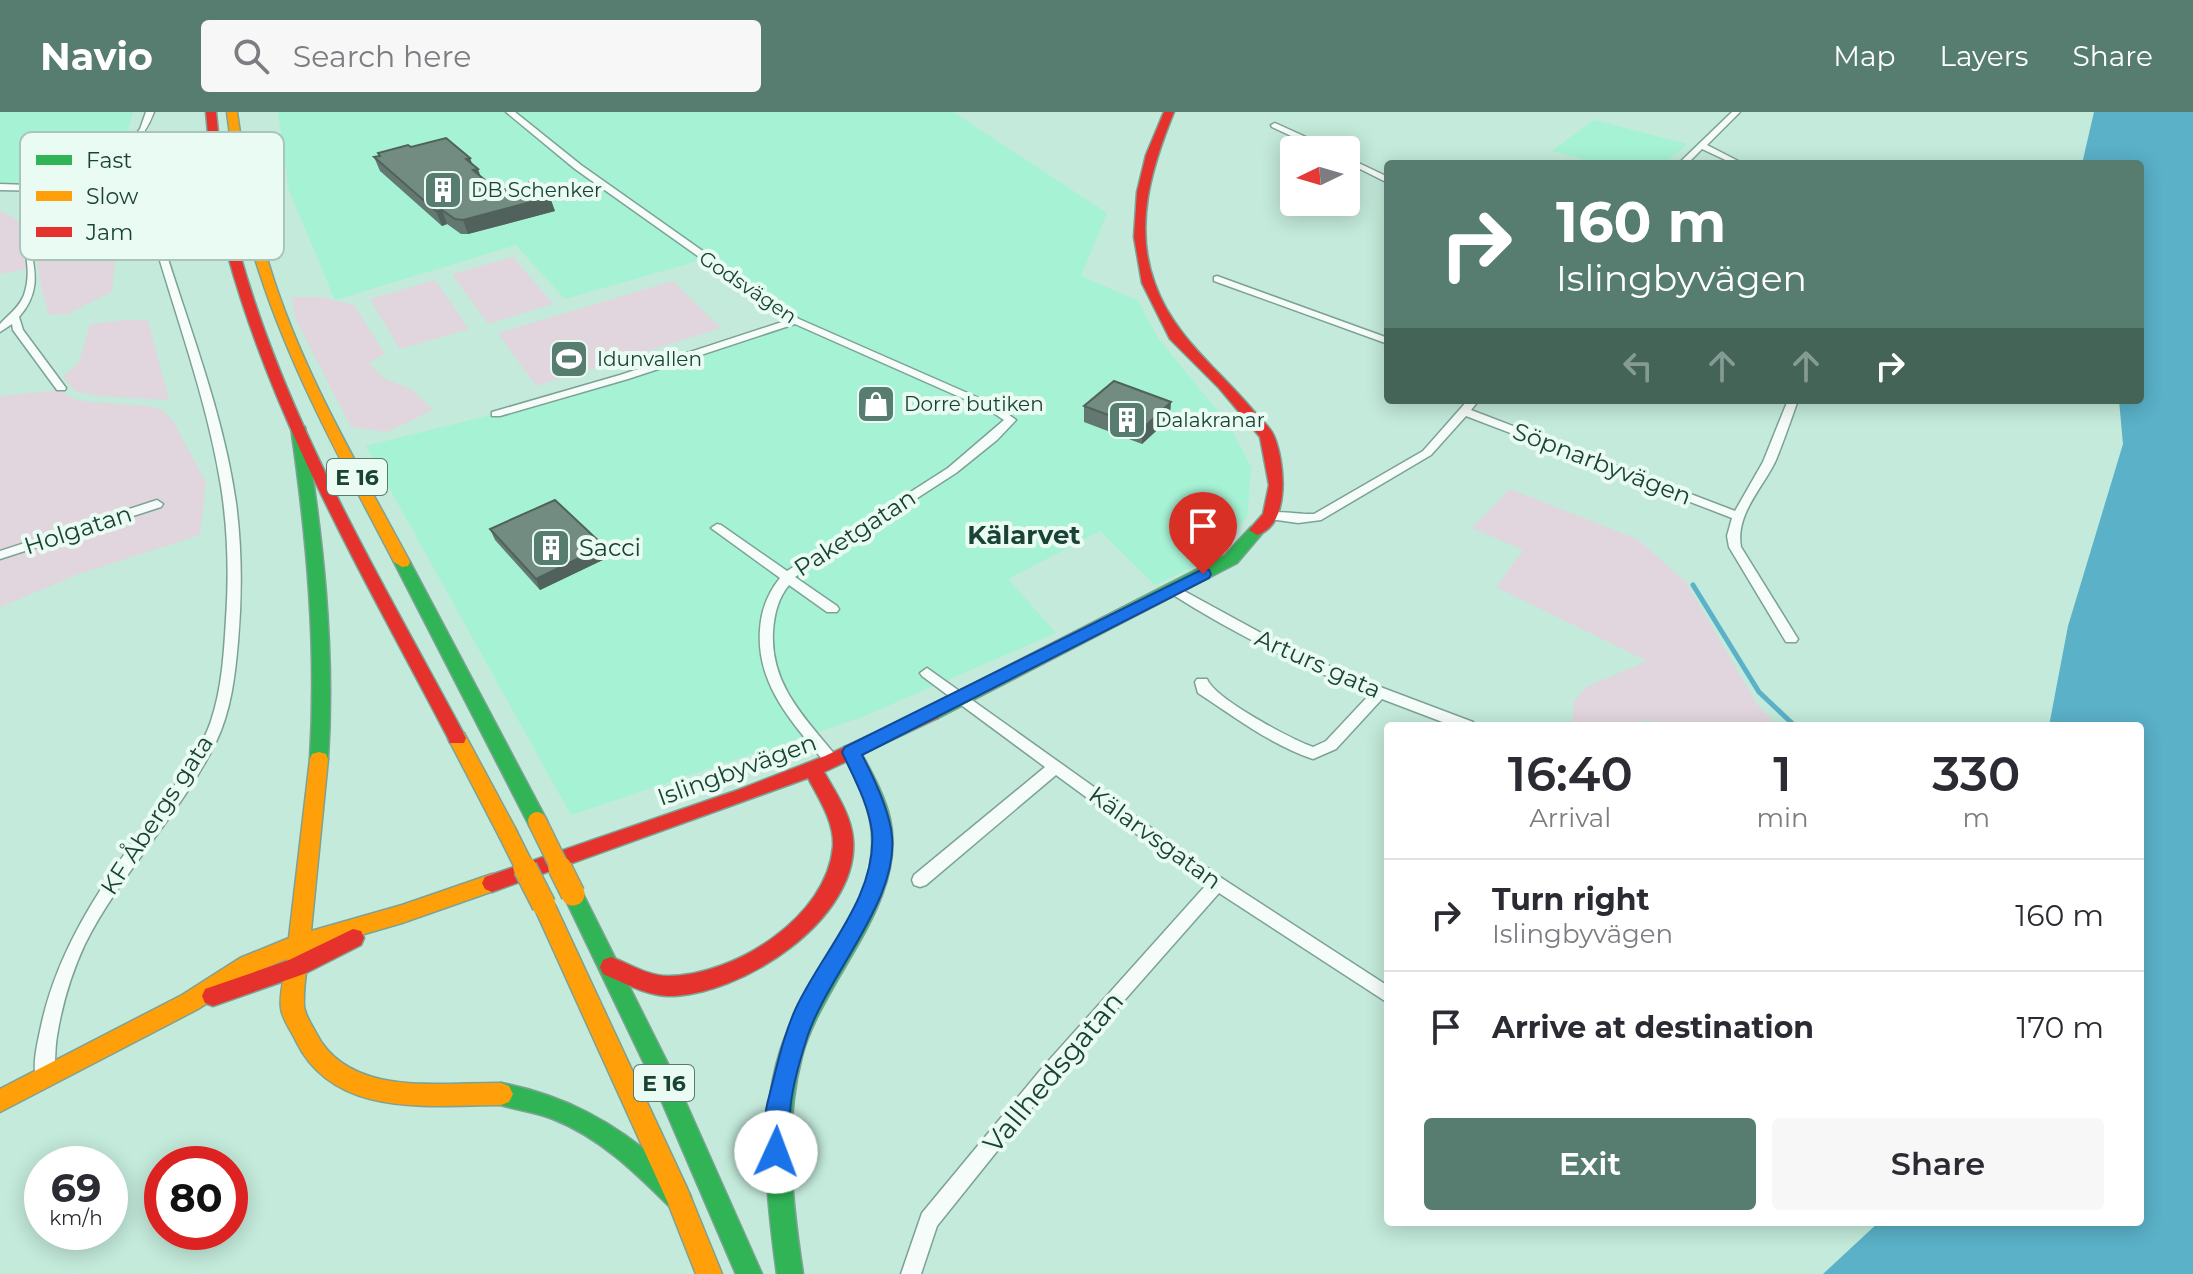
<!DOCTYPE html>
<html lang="en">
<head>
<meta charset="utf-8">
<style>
  body { margin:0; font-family:Montserrat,sans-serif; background:#f7f7f7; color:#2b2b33; height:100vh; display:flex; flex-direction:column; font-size:30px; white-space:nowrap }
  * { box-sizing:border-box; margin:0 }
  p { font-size:26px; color:#7c7c81 }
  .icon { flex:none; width:44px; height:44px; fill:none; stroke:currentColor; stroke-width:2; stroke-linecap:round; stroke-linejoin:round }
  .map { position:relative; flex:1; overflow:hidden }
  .panel { position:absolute; left:1384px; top:610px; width:760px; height:504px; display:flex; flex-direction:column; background:#fff; border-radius:8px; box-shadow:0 4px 20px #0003 }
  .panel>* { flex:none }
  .hud { position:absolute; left:1384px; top:48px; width:760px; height:244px; border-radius:8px; box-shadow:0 4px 20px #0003; background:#567d6f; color:#fff; overflow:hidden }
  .needle { width:52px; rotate:265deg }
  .fabs { position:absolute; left:1280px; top:24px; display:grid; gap:16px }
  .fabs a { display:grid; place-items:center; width:80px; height:80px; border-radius:8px; background:#fff; box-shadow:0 4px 20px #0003; font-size:40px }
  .speed { position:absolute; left:24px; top:1034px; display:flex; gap:16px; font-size:40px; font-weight:700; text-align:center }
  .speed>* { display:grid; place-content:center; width:104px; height:104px; border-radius:50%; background:#fff; box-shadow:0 4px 20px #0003; line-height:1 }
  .speed small { font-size:20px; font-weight:400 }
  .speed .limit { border:12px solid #d22; background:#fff; color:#111 }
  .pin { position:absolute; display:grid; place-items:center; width:68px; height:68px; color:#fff; margin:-82px -34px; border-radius:50% 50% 50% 0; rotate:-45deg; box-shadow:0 0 8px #0007 }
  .pin .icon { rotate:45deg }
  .me { position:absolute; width:88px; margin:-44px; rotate:2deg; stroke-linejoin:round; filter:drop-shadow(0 0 6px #0008) }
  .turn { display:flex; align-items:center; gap:28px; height:168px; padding:0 40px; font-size:36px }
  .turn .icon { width:104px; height:104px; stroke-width:2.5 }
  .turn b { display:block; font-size:56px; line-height:68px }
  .lanes { display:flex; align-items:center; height:76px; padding:0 40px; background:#0003; justify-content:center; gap:40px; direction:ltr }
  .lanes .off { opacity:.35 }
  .eta { display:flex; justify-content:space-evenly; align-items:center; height:136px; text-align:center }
  .eta b { font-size:48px; font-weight:600; line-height:56px }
  .cta { display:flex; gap:16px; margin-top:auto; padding:16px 40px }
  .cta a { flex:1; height:92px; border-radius:8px; background:#567d6f; color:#fff; font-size:32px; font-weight:600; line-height:92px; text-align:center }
  .cta a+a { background:#f7f7f7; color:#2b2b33 }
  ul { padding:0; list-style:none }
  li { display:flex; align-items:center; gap:24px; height:112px; padding:0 40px; border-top:2px solid #e1e1e2 }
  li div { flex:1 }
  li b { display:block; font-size:30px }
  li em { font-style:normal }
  header { display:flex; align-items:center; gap:48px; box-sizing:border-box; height:112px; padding:0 40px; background:#567d6f; color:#fff }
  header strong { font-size:38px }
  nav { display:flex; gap:44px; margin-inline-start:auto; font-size:28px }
  .search { width:560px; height:72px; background:#f7f7f7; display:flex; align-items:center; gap:20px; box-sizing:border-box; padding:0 28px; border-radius:8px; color:#7c7c81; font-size:30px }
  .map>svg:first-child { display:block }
</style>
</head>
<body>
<header>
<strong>Navio</strong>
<div class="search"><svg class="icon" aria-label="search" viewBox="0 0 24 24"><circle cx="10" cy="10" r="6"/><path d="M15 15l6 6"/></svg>Search here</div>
<nav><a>Map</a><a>Layers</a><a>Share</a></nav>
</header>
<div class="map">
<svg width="2193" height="1162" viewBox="0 0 2193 1162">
  <rect width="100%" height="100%" fill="#c3eada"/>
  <g fill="#a6f2d5">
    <polygon points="0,0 133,0 125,29 60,71 42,74 0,72"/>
    <polygon points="278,0 953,0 1107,101 1081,164 1138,189 1158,226 1229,313 1251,355 1247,405 1209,448 1155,473 1100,419 1008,467 1056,521 862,605 571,703 366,334 539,291 795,209 733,167 697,149 565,187 516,133 335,188 289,78"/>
    <polygon points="1594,8 1687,32 1664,52 1601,52 1552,39"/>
  </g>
  <g fill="#e1d6dd">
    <path d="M63,89L99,104L116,132L112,180L67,202L49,203C38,169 32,130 42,95Z"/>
    <path d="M0,99C32,111 28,126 32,156L0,162Z"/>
    <polygon points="513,145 553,192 488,212 452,162"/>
    <polygon points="435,168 469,217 400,237 370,187"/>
    <polygon points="673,169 721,216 536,274 498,221"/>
    <polygon points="291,185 322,185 354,193 385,242 369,251 384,266 413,278 433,298 387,320 351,315 296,208"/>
    <polygon points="126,208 148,208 169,288 96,284 75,279 63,265 79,250 90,212"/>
    <polygon points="60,278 74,287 90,290 150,294 164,299 173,309 206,370 200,423 79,462 0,495 0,284"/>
    <polygon points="1510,377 1637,427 1686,470 1757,592 1778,614 1663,614 1660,610 1641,608 1641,614 1572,614 1574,589 1586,575 1647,549 1496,475 1523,438 1472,416"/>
  </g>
  <polygon fill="#5ab1c8" points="2094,0 2193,0 2193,1162 1823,1162 1879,1110 2140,1110 2140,614 2049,614 2068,514 2123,332 2119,288 2140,288 2140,52 2082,52"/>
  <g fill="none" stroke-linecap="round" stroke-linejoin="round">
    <polyline stroke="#5ab1c8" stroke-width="5" points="1693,473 1759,580 1795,614"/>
    <g stroke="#7da295" stroke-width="3">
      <g id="street">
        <path d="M146,0H154C138,43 105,54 68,75C109,78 135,82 159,118C186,208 223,298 236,391C242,437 242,484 238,530C235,564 231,599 216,630C181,702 121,760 85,832C71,862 62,893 57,924C54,940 57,958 50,972L44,975L38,972C31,958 37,933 40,919C56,839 100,775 147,711C170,678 198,647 211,609C222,576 224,541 226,507C229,463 228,418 221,374C207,287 175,203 151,118C128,84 98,82 60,79C51,85 42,91 36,101C15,132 55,164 19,205L23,218L66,276L65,278H57L13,218L12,212L0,220V212C8,203 19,196 24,183C39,139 0,117 50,79L0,78V72L57,74L112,43L128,31L140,17Z"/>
        <path d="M506,0H515L581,53L799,207L997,294L1016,308L997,328L956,361L795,465L837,494L839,497L837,500H827L789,473C778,486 774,503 773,520C770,573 806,607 837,645L839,649L837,653H827C794,612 756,574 760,518C761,498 768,481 780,466L711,416L717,412L721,413L787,459L948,356L1004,308L989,298L795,212L628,267L500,304H492V300L620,263L788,208L575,57Z"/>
        <polygon points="1732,0 1740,0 1707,33 1744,52 1734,52 1702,37 1687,52 1678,52"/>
        <polygon points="1275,11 1330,36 1331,38 1321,38 1272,15 1271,13"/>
        <polygon points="1346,45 1388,65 1388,71 1346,50"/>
        <polygon points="1217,164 1388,226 1388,232 1214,169 1214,165"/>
        <path d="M1468,288H1479L1471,298L1735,399L1763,350L1788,288H1798C1791,308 1784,328 1776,348C1763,376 1735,402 1741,435L1798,527L1796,530H1786L1729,435L1727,424L1732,406L1466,304L1431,343L1321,408L1298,411L1270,407L1264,403C1274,397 1300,403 1314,402L1423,339Z"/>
        <polygon points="157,388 163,392 161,395 0,447 0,439"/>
        <path d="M1175,474L1285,534L1359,567L1473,610L1475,614H1453L1382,587L1336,637L1313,647C1271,633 1235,605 1198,581L1195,570L1197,567H1207C1215,587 1289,626 1313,635L1326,629L1370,582C1300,554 1234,522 1170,481L1169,478Z"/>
        <polygon points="927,556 1223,767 1388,874 1388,891 1219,781 1055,967 937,1114 921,1162 901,1162 922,1101 1043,955 1206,773 1056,663 926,773 920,775 914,773 912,768 914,763 1045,655 922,564 920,561"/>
      </g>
    </g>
    <g stroke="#7da295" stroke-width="3">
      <g id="fast">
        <path d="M298,311L305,315C323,426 335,535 328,647L326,652H312L310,647C317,535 307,426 291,315Z"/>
        <polygon points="1257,413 1265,418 1237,451 938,606 926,606 923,601 926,596 1225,443 1251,415"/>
        <polygon points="402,445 410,450 544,703 547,709 544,715 537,717 530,715 394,450"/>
        <path d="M851,633L858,635C870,658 884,681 890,707C903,766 863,823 835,872C822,895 809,918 802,944C783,1016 792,1089 803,1162H777C767,1089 758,1015 779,943C801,866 888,791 870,708C865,683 853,661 842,640L844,635Z"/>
        <polygon points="573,773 580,776 673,962 762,1162 736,1162 656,976 563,782 566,776"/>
        <path d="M501,971C564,983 614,1010 662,1052C673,1062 685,1071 691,1085L687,1094L678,1098L669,1094C635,1060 599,1025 553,1007C534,999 512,998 493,990L489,982L493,974Z"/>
      </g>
    </g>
    <g stroke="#7da295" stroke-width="3">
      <g id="slow">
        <path d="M227,0H237C244,53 254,105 270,156C302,260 359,355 410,450L408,454L402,455L394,450C345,356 293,263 260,162C242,109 234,55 227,0Z"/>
        <polygon points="457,619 464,621 514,714 517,720 514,726 507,728 500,726 448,626 450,621"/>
        <path d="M319,640L326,642L328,647L311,819L402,793L492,762L499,765L502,771L499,777L402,811L309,838C307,856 303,875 304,893C304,902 312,913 316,921C349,986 440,970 501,971L509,974L513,982L509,990L501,993C429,993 334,1007 296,929C292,920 282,907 281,896C279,881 285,862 287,847L256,860L198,897L0,1000V977L182,883L240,846L289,826L310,647L312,642Z"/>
        <polygon points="544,784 551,787 555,793 687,1076 722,1162 696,1162 668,1091 533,793 537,787"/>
      </g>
    </g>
    <g stroke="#7da295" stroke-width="3">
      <g id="jam">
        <path d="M206,0H216C220,40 223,81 234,120C280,301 379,463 466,626L464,631H450L448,626C363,463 267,301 222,121C212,81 210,40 206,0Z"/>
        <path d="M1164,0H1174C1152,54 1133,114 1155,172C1173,223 1217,256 1251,296C1258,305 1270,314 1274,324C1285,350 1291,413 1257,423L1249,418L1263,402L1269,373L1260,325L1219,276L1170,227L1142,171L1134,125L1137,80L1146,43Z"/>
        <path d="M932,594L941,601L938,606L824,660C836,681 851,703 853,727C860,808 739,885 667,884C645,883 623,870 603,862L600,855L603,848L611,845C630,852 649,865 670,864C735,863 827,805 833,735C835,711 819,687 808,666L492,780L485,777L482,771L485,765L738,678L825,644Z"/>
        <polygon points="353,817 361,819 364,826 361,833 304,862 213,894 205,891 202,884 205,877 289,848"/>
      </g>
    </g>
    <use href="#street" fill="#f6fcf9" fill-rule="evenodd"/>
    <use href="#fast" fill="#30b455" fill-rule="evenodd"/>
    <use href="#slow" fill="#ff9f0a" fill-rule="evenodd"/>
    <use href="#jam" fill="#e5322d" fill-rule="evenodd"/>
    <g stroke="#7da295" stroke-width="21" stroke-linecap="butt">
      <g id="slow-bridge-far1">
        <polyline points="537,709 561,758"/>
        <polyline points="507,720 526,758"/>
      </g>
    </g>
    <g stroke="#7da295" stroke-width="26" stroke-linecap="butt">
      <g id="slow-bridge">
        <polyline points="525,756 544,793"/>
        <polyline points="560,756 573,782"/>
      </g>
    </g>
    <use href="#slow-bridge-far1" stroke="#ff9f0a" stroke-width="18"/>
    <use href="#slow-bridge" stroke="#ff9f0a" stroke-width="23"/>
  </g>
  <g fill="#627870">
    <polygon points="411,35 470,46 472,52 480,64 498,79 555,99 468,122 461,122 447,112 442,114 380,59 374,45 379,44 378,41"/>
    <polygon points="1084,294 1170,306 1142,332 1084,310"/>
    <polygon points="490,417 609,445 540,478 495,428"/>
  </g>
  <g fill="#50625b">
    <polygon points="470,46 474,58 478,57 483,71 466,47"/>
    <polygon points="550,85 555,99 468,122 463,108"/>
    <polygon points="442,98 447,112 442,114 436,99"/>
    <polygon points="1171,290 1170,306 1142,332 1143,316"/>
    <polygon points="604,434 609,445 540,478 536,467"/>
  </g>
  <g fill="#728c82" stroke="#50625b" stroke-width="2">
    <polygon points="446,26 470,46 466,47 478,57 473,58 498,79 531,70 550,85 463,108 455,107 442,98 436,99 374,45 380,44 378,41 408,33 411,35"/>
    <polygon points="1114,269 1171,290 1143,316 1084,294"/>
    <polygon points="555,388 604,434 536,467 490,417"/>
  </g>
  <path fill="#1a73e8" stroke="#114b97" stroke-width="2" d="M1203,457L1209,458L1211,462L1209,466L862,643C874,666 886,691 891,717C904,785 825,864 806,929C799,951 791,978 790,1001C788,1017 791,1034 785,1049L776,1053L767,1049C759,1028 765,998 771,977C778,950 784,922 796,896C822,840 877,785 872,720C869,693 853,664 842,640L845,635Z"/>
  <defs>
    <g id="building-square" transform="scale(2)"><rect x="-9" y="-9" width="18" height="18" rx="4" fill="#567d6f" stroke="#e9fbf3"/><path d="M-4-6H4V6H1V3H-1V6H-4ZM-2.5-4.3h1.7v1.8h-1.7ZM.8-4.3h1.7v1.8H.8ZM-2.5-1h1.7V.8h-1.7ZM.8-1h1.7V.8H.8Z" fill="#fff"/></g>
    <g id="stadium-square" transform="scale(2)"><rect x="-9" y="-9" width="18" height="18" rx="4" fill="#567d6f" stroke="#e9fbf3"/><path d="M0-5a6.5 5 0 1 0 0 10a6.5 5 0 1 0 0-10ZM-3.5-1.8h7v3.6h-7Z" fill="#fff"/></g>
    <g id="shop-square" transform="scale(2)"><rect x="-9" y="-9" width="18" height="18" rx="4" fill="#567d6f" stroke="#e9fbf3"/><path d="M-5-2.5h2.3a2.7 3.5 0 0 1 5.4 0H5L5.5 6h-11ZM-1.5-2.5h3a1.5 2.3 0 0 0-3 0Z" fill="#fff"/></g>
  </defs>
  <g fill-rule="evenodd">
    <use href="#building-square" x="443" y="78"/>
    <use href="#stadium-square" x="569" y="247"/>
    <use href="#shop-square" x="876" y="292"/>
    <use href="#building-square" x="1127" y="308"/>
    <use href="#building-square" x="551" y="436"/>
  </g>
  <g text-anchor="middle" stroke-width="8" stroke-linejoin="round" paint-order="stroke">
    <g font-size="20" fill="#1b4335" stroke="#e9fbf3" text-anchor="start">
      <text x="471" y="85">DB Schenker</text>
      <text x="597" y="254">Idunvallen</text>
      <text x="904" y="299">Dorre butiken</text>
      <text x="1155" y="315">Dalakranar</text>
    </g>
    <g font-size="20" fill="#1b4335" stroke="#e9fbf3">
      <text transform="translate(748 175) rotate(34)" y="7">Godsvägen</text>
    </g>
    <g fill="#e9fbf3" stroke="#597a6e" stroke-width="2">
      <rect x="327" y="347" width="60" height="36" rx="6"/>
      <rect x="634" y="953" width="60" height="36" rx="6"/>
    </g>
    <g font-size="22" font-weight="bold" fill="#1b4335">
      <text x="357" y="373">E 16</text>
      <text x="664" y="979">E 16</text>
    </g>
    <g font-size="24" fill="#1b4335" stroke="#e9fbf3">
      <text transform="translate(1602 352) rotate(21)" y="8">Söpnarbyvägen</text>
      <text transform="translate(78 418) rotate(-18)" y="8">Holgatan</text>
      <text transform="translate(855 421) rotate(-33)" y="8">Paketgatan</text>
      <text transform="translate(1318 552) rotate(24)" y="8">Arturs gata</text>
      <text transform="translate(737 658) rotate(-20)" y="8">Islingbyvägen</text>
      <text transform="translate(157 703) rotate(-57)" y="8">KF Åbergs gata</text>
      <text transform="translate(1155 726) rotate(36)" y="8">Kälarvsgatan</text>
    </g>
    <g font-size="24" fill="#1b4335" stroke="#e9fbf3" text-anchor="start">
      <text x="579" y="444">Sacci</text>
    </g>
    <g font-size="26" font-weight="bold" fill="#1b4335" stroke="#e9fbf3">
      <text x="1024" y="432">Kälarvet</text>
    </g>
    <g font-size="28" fill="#1b4335" stroke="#e9fbf3">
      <text transform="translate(1053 960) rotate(-50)" y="10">Vallhedsgatan</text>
    </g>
  </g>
  <rect x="20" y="20" width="264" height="128" rx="12" fill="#e9fbf3" stroke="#abc4ba" stroke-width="2"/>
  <rect x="36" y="43" width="36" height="10" fill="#30b455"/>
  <rect x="36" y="79" width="36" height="10" fill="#ff9f0a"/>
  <rect x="36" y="115" width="36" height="10" fill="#e5322d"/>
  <g font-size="22" fill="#1b4335">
    <text x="86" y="56">Fast</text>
    <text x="86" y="92">Slow</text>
    <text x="86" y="128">Jam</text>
  </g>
</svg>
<div class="fabs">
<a><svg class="needle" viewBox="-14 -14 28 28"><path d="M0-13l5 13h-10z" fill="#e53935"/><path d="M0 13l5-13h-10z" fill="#7c7c81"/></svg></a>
</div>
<div class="speed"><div>69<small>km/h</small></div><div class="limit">80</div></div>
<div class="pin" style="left:1203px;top:462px;background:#d93025"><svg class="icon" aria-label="arrive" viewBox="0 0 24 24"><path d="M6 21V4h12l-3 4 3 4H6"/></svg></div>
<svg class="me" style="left:776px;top:1040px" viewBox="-20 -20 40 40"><circle r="19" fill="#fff"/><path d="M0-13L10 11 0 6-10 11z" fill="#1a73e8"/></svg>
<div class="hud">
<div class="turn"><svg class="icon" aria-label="right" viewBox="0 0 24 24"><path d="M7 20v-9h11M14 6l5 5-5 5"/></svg><div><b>160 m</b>Islingbyvägen</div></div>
<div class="lanes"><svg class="icon off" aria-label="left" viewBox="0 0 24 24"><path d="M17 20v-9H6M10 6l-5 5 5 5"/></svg><svg class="icon off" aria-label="ahead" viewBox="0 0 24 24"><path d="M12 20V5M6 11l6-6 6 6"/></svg><svg class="icon off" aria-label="ahead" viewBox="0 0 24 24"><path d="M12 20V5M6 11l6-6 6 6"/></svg><svg class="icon" aria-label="right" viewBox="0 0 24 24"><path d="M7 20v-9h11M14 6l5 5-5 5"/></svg></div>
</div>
<section class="panel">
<div class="eta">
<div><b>16:40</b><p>Arrival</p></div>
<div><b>1</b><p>min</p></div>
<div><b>330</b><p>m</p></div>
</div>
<ul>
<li><svg class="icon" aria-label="right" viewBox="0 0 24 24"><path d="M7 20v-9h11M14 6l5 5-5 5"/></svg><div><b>Turn right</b><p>Islingbyvägen</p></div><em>160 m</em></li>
<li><svg class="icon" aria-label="arrive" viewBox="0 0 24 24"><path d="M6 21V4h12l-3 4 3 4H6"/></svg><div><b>Arrive at destination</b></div><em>170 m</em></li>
</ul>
<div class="cta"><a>Exit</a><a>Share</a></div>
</section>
</div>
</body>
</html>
